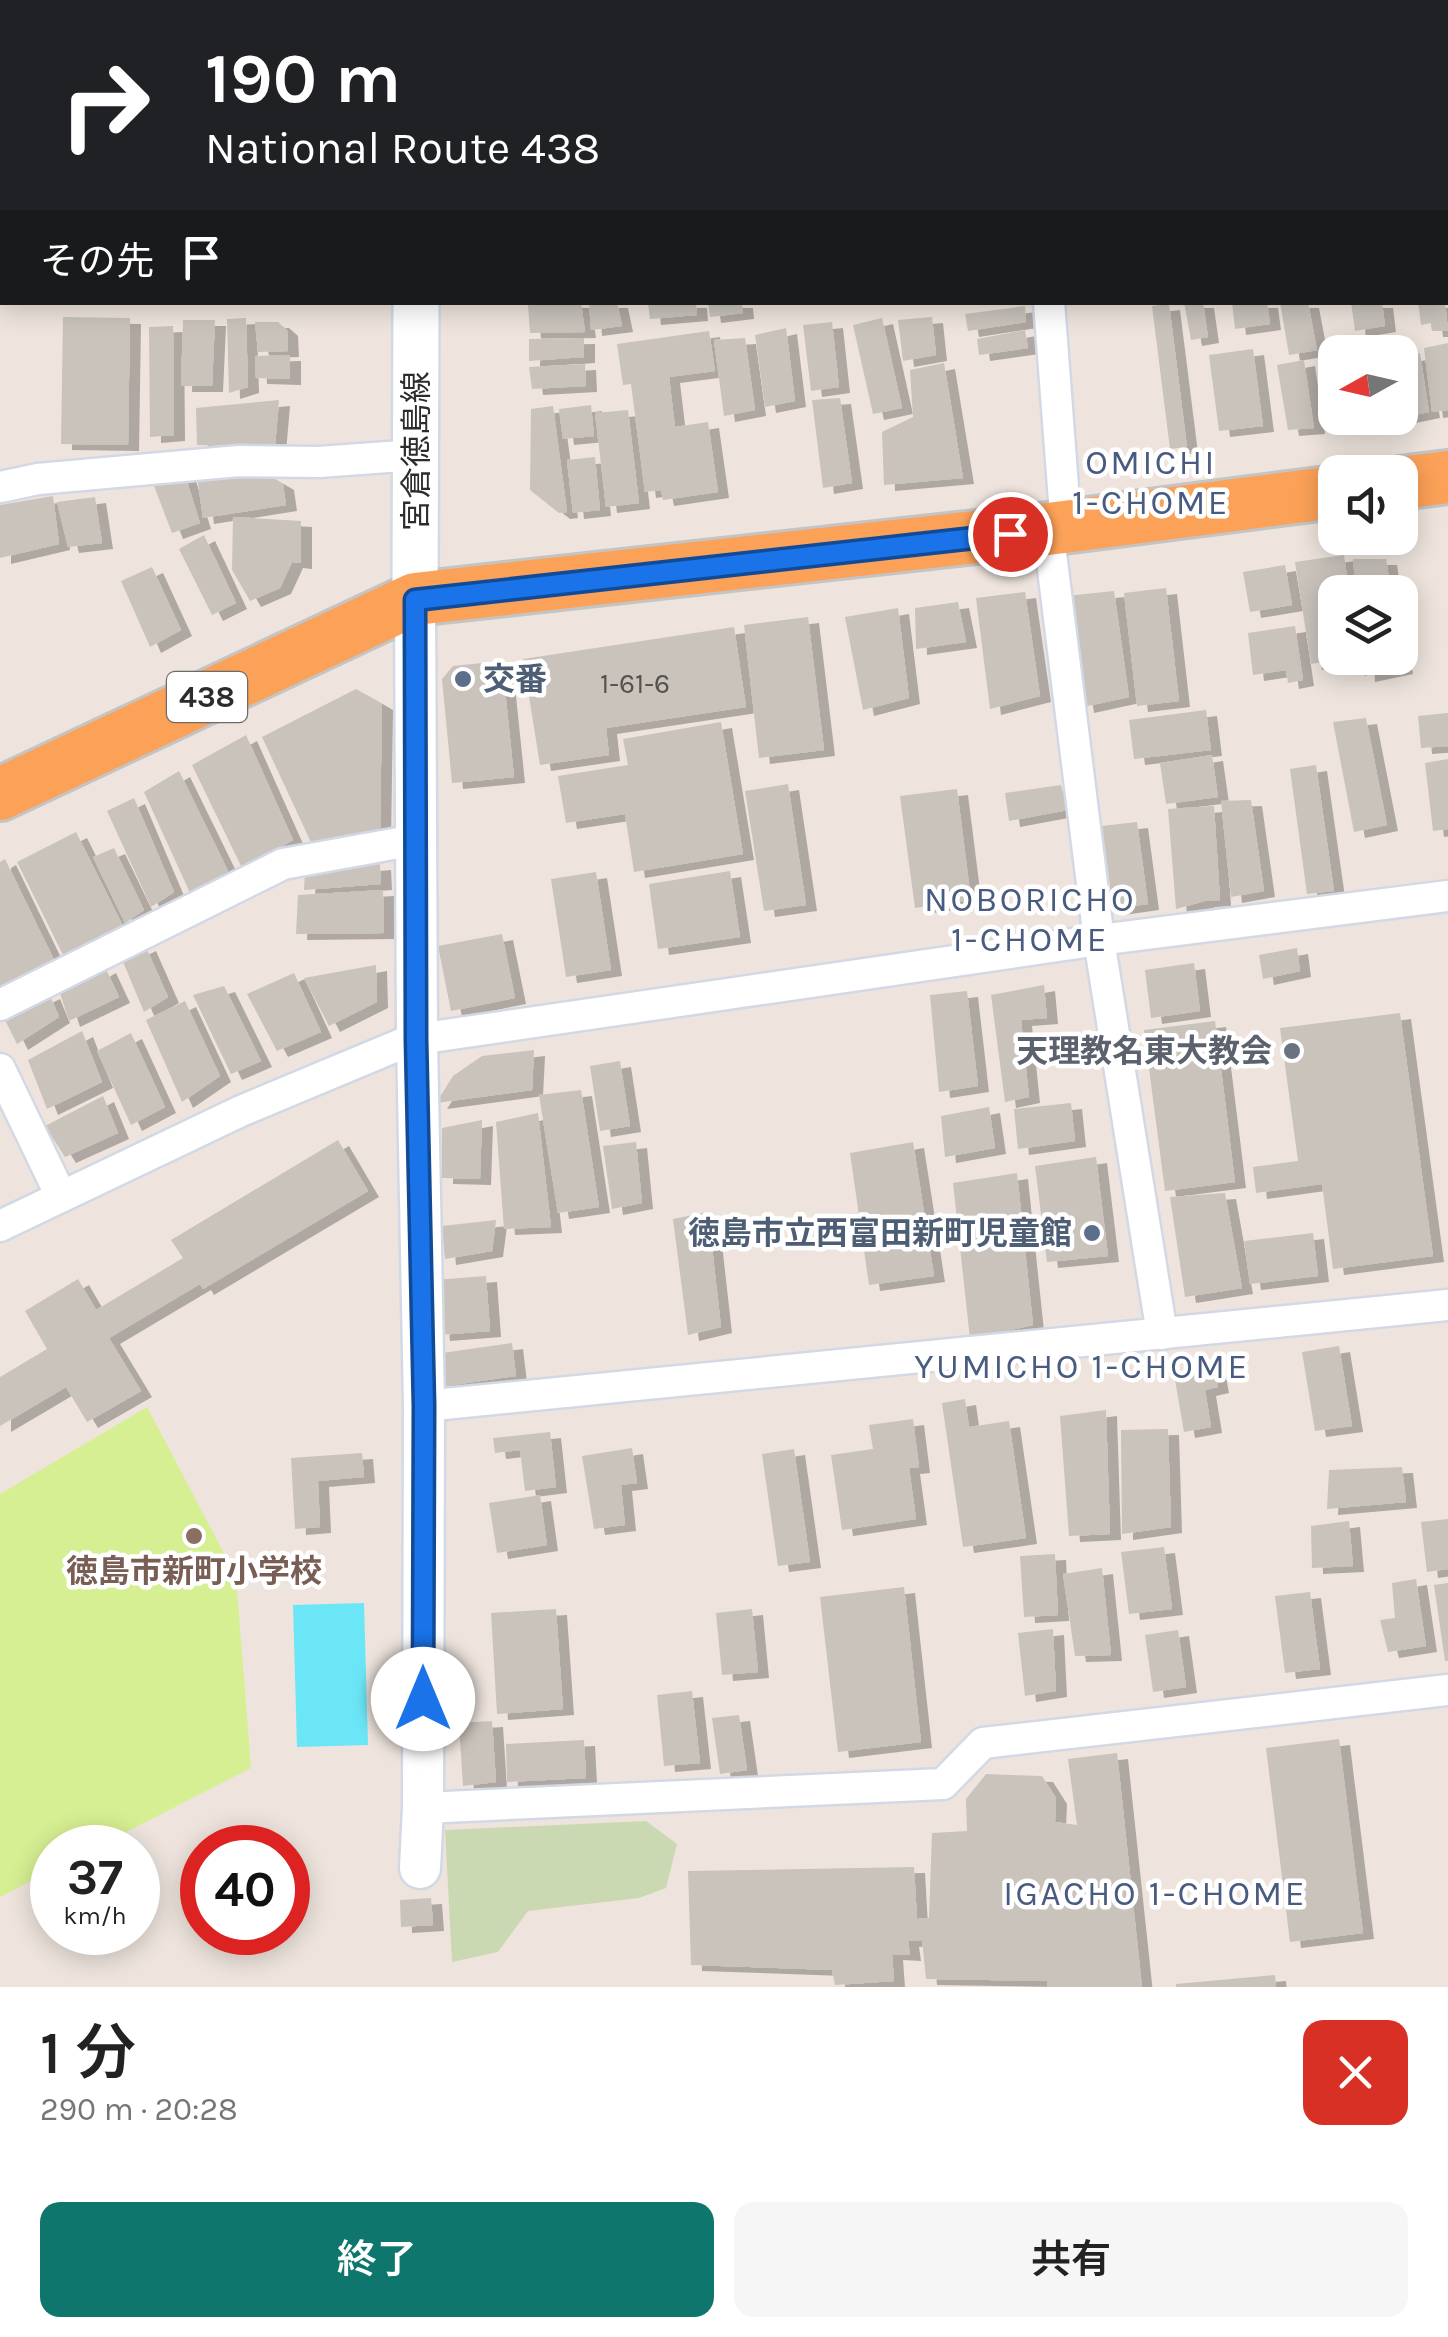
<!DOCTYPE html>
<html lang="ja">
<head>
<meta charset="utf-8">
<style>
  body { margin:0; font-family:Karla,"Noto Sans JP",sans-serif; background:#f6f6f6; color:#222; height:100vh; display:flex; flex-direction:column; font-size:38px; white-space:nowrap }
  * { box-sizing:border-box; margin:0 }
  p { font-size:32px; color:#767676 }
  .icon { flex:none; width:55px; height:55px; fill:none; stroke:currentColor; stroke-width:2; stroke-linecap:round; stroke-linejoin:round }
  .map { position:relative; height:1987px; overflow:hidden }
  .panel { display:flex; flex-direction:column; background:#fff; flex:1 }
  .panel>* { flex:none }
  .top-card { position:absolute; left:0px; top:0px; width:1450px; height:305px; box-shadow:0 5px 25px #0003; background:#202124; color:#fff; overflow:hidden }
  .needle { width:65px; rotate:262deg }
  .controls { position:absolute; left:1318px; top:335px; display:grid; gap:20px }
  .controls a { display:grid; place-items:center; width:100px; height:100px; border-radius:20px; background:#fff; box-shadow:0 5px 25px #0003; font-size:50px }
  .speed { position:absolute; left:30px; top:1825px; display:flex; gap:20px; font-size:50px; font-weight:700; text-align:center }
  .speed>* { display:grid; place-content:center; width:130px; height:130px; border-radius:50%; background:#fff; box-shadow:0 5px 25px #0003; line-height:1 }
  .speed small { font-size:25px; font-weight:400 }
  .speed .limit { border:15px solid #d22; background:#fff; color:#111 }
  .pin { position:absolute; display:grid; place-items:center; width:85px; height:85px; color:#fff; margin:-42px; border:5px solid #fff; border-radius:50%; box-shadow:0 2px 10px #0007 }
  .me { position:absolute; width:110px; margin:-55px; rotate:0deg; stroke-linejoin:round; filter:drop-shadow(0 0 8px #0008) }
  .turn { display:flex; align-items:center; gap:35px; height:210px; padding:0 40px; font-size:45px }
  .turn .icon { width:130px; height:130px; stroke-width:2.5 }
  .turn b { display:block; font-size:70px; line-height:85px }
  .then { display:flex; align-items:center; height:95px; padding:0 40px; background:#0003; gap:20px; font-size:38px }
  .round { display:grid; place-items:center; flex:none; width:105px; height:105px; border-radius:20px; background:#f6f6f6 }
  .headline { display:flex; align-items:center; justify-content:space-between; height:170px; padding:0 40px }
  h1 { font-size:60px; font-weight:600; line-height:75px }
  .cta { display:flex; gap:20px; margin-top:auto; padding:20px 40px }
  .cta a { flex:1; height:115px; border-radius:20px; background:#0f766e; color:#fff; font-size:40px; font-weight:600; line-height:115px; text-align:center }
  .cta a+a { background:#f6f6f6; color:#222 }
  .map>svg:first-child { display:block }
</style>
</head>
<body>
<div class="map">
<svg width="1448" height="1987" viewBox="0 0 1448 1987">
  <defs>
    <filter id="shadow"><feDropShadow dx="11" dy="6" stdDeviation="0" flood-color="#0004"/></filter>
  </defs>
  <rect width="100%" height="100%" fill="#eee4dd"/>
  <polygon fill="#cbd9b3" points="646,1821 677,1844 666,1888 639,1898 528,1911 498,1952 452,1962 445,1830"/>
  <polygon fill="#d6ef92" points="147,1407 236,1576 251,1768 97,1847 52,1848 52,1870 0,1897 0,1494"/>
  <polygon fill="#6be6f6" points="364,1603 368,1745 297,1747 293,1605"/>
  <g fill="#c9c3bc" filter="url(#shadow)">
    <polygon points="563,302 581,302 585,332 530,333 528,305"/>
    <polygon points="589,302 617,302 622,326 591,330"/>
    <polygon points="648,302 696,302 697,315 650,319"/>
    <polygon points="708,302 742,302 743,313 710,317"/>
    <polygon points="1184,302 1203,302 1208,337 1191,340"/>
    <polygon points="1232,302 1267,302 1270,324 1235,329"/>
    <polygon points="1280,302 1308,302 1317,350 1289,355"/>
    <polygon points="1351,302 1382,302 1385,326 1355,331"/>
    <polygon points="1418,302 1445,302 1448,331 1432,331 1431,323 1421,325"/>
    <polygon points="1169,304 1187,447 1170,449 1152,306"/>
    <polygon points="1025,306 1026,322 968,331 965,314"/>
    <polygon points="63,317 130,318 128,445 61,444"/>
    <polygon points="932,317 936,355 903,361 898,320"/>
    <polygon points="246,318 248,387 229,393 227,319"/>
    <polygon points="882,318 902,408 873,414 853,325"/>
    <polygon points="183,320 215,320 212,386 181,386"/>
    <polygon points="255,322 278,322 287,330 288,351 258,352"/>
    <polygon points="832,322 839,387 811,391 803,325"/>
    <polygon points="173,326 174,435 150,437 149,327"/>
    <polygon points="786,328 795,401 765,407 755,335"/>
    <polygon points="1025,330 1028,348 979,355 977,339"/>
    <polygon points="709,331 715,371 669,377 675,427 708,422 718,492 663,500 661,490 645,492 631,384 623,385 617,344"/>
    <polygon points="584,338 584,357 529,361 529,339"/>
    <polygon points="745,338 755,410 724,416 714,340"/>
    <polygon points="1448,343 1448,410 1432,412 1424,348"/>
    <polygon points="1253,349 1263,426 1219,431 1209,355"/>
    <polygon points="1335,352 1335,418 1347,418 1347,420 1330,422 1320,354"/>
    <polygon points="1420,353 1429,412 1400,418 1400,366 1404,365 1402,357"/>
    <polygon points="290,355 290,379 256,378 255,356"/>
    <polygon points="1304,360 1314,428 1288,430 1277,365"/>
    <polygon points="944,363 963,478 884,485 882,432 913,417 910,370"/>
    <polygon points="585,364 586,386 532,389 529,367"/>
    <polygon points="840,398 852,483 823,488 812,400"/>
    <polygon points="279,400 275,446 197,445 196,408"/>
    <polygon points="591,405 594,436 563,439 559,409"/>
    <polygon points="553,406 567,512 559,513 530,490 531,409"/>
    <polygon points="628,410 639,503 606,507 595,413"/>
    <polygon points="595,457 600,510 573,513 567,460"/>
    <polygon points="259,470 283,484 286,505 203,518 197,476"/>
    <polygon points="185,475 200,523 172,533 151,478"/>
    <polygon points="53,496 59,544 0,558 0,505"/>
    <polygon points="95,497 102,543 68,547 57,502"/>
    <polygon points="233,517 301,521 301,563 292,562 280,588 250,601 232,570"/>
    <polygon points="204,535 236,603 212,615 179,549"/>
    <polygon points="1344,555 1349,592 1335,592 1335,660 1311,664 1295,562"/>
    <polygon points="1353,559 1386,559 1391,592 1356,592"/>
    <polygon points="1285,565 1292,605 1250,612 1243,572"/>
    <polygon points="152,567 181,630 150,647 121,581"/>
    <polygon points="1166,588 1179,701 1137,706 1124,593"/>
    <polygon points="1114,591 1129,697 1083,707 1066,596"/>
    <polygon points="1025,592 1040,696 990,709 976,598"/>
    <polygon points="958,602 966,642 916,649 915,608"/>
    <polygon points="898,608 909,698 863,710 845,617"/>
    <polygon points="808,617 824,750 759,758 744,625"/>
    <polygon points="1295,626 1303,680 1288,683 1286,670 1253,675 1248,633"/>
    <polygon points="734,627 746,707 606,728 609,755 540,765 523,659"/>
    <polygon points="1363,658 1400,658 1402,668 1364,676"/>
    <polygon points="502,661 514,777 452,783 442,679 453,666"/>
    <polygon points="356,689 382,704 380,834 316,853 262,737"/>
    <polygon points="1206,710 1211,750 1134,759 1129,720"/>
    <polygon points="1448,713 1448,746 1421,748 1418,716"/>
    <polygon points="1366,718 1387,825 1354,832 1333,722"/>
    <polygon points="721,722 743,854 634,872 625,814 566,823 558,776 628,765 623,739"/>
    <polygon points="246,735 293,840 242,868 192,765"/>
    <polygon points="1212,755 1218,797 1166,804 1160,763"/>
    <polygon points="1448,759 1448,829 1433,831 1425,763"/>
    <polygon points="1316,765 1334,891 1307,894 1290,769"/>
    <polygon points="179,771 228,871 190,893 144,792"/>
    <polygon points="788,784 806,905 764,911 745,791"/>
    <polygon points="1061,785 1068,810 1009,821 1005,793"/>
    <polygon points="957,789 971,900 915,908 900,796"/>
    <polygon points="134,798 174,892 151,907 107,811"/>
    <polygon points="1251,800 1264,891 1231,897 1221,801"/>
    <polygon points="1214,806 1220,900 1205,901 1176,909 1168,809"/>
    <polygon points="1137,822 1148,904 1113,909 1102,826"/>
    <polygon points="76,832 125,930 65,959 17,862"/>
    <polygon points="114,848 144,910 125,923 93,857"/>
    <polygon points="5,859 56,964 0,992 0,862"/>
    <polygon points="380,864 381,884 304,890 305,871"/>
    <polygon points="730,871 740,937 658,949 649,884"/>
    <polygon points="596,872 611,970 566,977 551,879"/>
    <polygon points="383,890 384,933 296,934 298,895"/>
    <polygon points="502,934 515,998 451,1011 438,946"/>
    <polygon points="145,945 168,997 144,1012 121,957"/>
    <polygon points="1297,948 1300,971 1263,979 1259,955"/>
    <polygon points="1194,963 1200,1011 1151,1018 1145,970"/>
    <polygon points="376,965 377,1002 329,1026 304,978"/>
    <polygon points="105,967 119,997 69,1021 60,993"/>
    <polygon points="294,973 321,1032 277,1051 247,994"/>
    <polygon points="1044,985 1047,1018 1021,1020 1029,1097 1005,1102 991,995"/>
    <polygon points="224,986 261,1061 231,1074 193,995"/>
    <polygon points="967,991 978,1086 939,1092 930,995"/>
    <polygon points="49,993 59,1017 17,1044 3,1016"/>
    <polygon points="185,1001 220,1076 182,1102 146,1020"/>
    <polygon points="1400,1013 1433,1256 1333,1269 1322,1184 1256,1193 1253,1167 1298,1161 1280,1028"/>
    <polygon points="1215,1021 1235,1182 1165,1191 1144,1030"/>
    <polygon points="82,1031 102,1082 47,1109 28,1060"/>
    <polygon points="131,1033 165,1107 131,1125 97,1051"/>
    <polygon points="534,1050 532,1090 436,1103 453,1076 482,1056"/>
    <polygon points="620,1061 630,1126 600,1131 590,1066"/>
    <polygon points="581,1090 599,1207 558,1213 539,1095"/>
    <polygon points="103,1096 118,1133 65,1157 45,1126"/>
    <polygon points="1071,1103 1075,1141 1018,1149 1014,1109"/>
    <polygon points="989,1107 995,1148 945,1157 941,1116"/>
    <polygon points="538,1113 551,1227 504,1229 496,1122"/>
    <polygon points="482,1120 480,1179 442,1178 442,1128"/>
    <polygon points="338,1140 368,1191 203,1289 200,1284 109,1338 141,1391 87,1422 66,1387 0,1426 0,1377 47,1349 25,1311 78,1279 96,1310 183,1258 171,1240"/>
    <polygon points="636,1142 642,1203 612,1209 603,1146"/>
    <polygon points="913,1142 934,1276 869,1285 850,1153"/>
    <polygon points="1096,1157 1108,1256 1047,1262 1035,1166"/>
    <polygon points="1017,1173 1033,1325 970,1339 953,1183"/>
    <polygon points="1225,1193 1242,1288 1185,1297 1170,1197"/>
    <polygon points="708,1212 721,1327 688,1335 673,1219"/>
    <polygon points="496,1220 492,1251 445,1259 442,1226"/>
    <polygon points="1313,1233 1318,1276 1250,1284 1244,1241"/>
    <polygon points="486,1276 490,1331 439,1335 434,1280"/>
    <polygon points="512,1343 516,1376 432,1388 428,1355"/>
    <polygon points="1339,1346 1352,1426 1315,1431 1302,1352"/>
    <polygon points="1214,1366 1218,1387 1205,1390 1211,1427 1184,1432 1174,1374"/>
    <polygon points="965,1399 969,1427 1009,1421 1026,1538 963,1547 942,1403"/>
    <polygon points="1106,1410 1110,1534 1069,1536 1060,1416"/>
    <polygon points="913,1419 919,1467 909,1468 916,1519 842,1530 831,1455 873,1449 869,1425"/>
    <polygon points="1168,1429 1171,1527 1122,1534 1121,1430"/>
    <polygon points="550,1432 556,1487 525,1491 520,1450 495,1453 493,1438"/>
    <polygon points="632,1448 637,1483 621,1485 625,1525 594,1529 582,1456"/>
    <polygon points="794,1449 810,1562 778,1566 762,1454"/>
    <polygon points="362,1453 364,1477 318,1481 320,1527 295,1529 291,1458"/>
    <polygon points="1402,1467 1406,1502 1327,1509 1329,1470"/>
    <polygon points="540,1495 547,1545 497,1553 489,1503"/>
    <polygon points="1448,1519 1448,1569 1427,1572 1421,1522"/>
    <polygon points="1349,1521 1353,1566 1312,1568 1311,1526"/>
    <polygon points="1164,1547 1172,1609 1129,1614 1121,1552"/>
    <polygon points="1055,1554 1058,1615 1024,1617 1020,1556"/>
    <polygon points="1102,1568 1111,1655 1075,1656 1063,1574"/>
    <polygon points="1416,1579 1426,1646 1388,1652 1380,1620 1395,1618 1392,1583"/>
    <polygon points="1448,1583 1448,1661 1445,1661 1434,1585"/>
    <polygon points="904,1587 921,1742 838,1752 820,1597"/>
    <polygon points="1310,1592 1320,1669 1285,1673 1275,1596"/>
    <polygon points="556,1609 563,1709 497,1714 491,1613"/>
    <polygon points="752,1609 758,1672 722,1675 716,1613"/>
    <polygon points="1053,1629 1056,1691 1025,1696 1018,1633"/>
    <polygon points="1178,1630 1186,1687 1153,1692 1145,1635"/>
    <polygon points="692,1691 700,1763 664,1766 657,1695"/>
    <polygon points="739,1715 747,1770 720,1774 712,1718"/>
    <polygon points="492,1721 496,1782 463,1786 459,1723"/>
    <polygon points="1339,1739 1363,1933 1290,1942 1266,1748"/>
    <polygon points="584,1740 586,1778 507,1782 506,1744"/>
    <polygon points="1117,1753 1142,1987 1048,1987 1047,1981 926,1979 922,1940 908,1941 910,1955 892,1954 894,1981 835,1985 832,1970 691,1965 688,1871 914,1867 917,1919 929,1918 932,1833 967,1831 966,1799 986,1774 1042,1776 1056,1798 1055,1822 1077,1825 1068,1759"/>
    <polygon points="431,1898 433,1925 401,1927 400,1900"/>
    <polygon points="1275,1975 1276,1987 1176,1987 1176,1984"/>
  </g>
  <g fill="none" stroke-linecap="round" stroke-linejoin="round">
    <g stroke="#d2d9e5" stroke-width="28">
      <polyline id="pedestrian" points="0,287 2,287"/>
    </g>
    <g stroke="#d2d9e5" stroke-width="35">
      <g id="minor">
        <polyline points="643,0 643,2"/>
        <polyline points="916,0 916,2"/>
        <polyline points="1025,0 1025,2"/>
        <polyline points="66,2 66,0"/>
        <polyline points="1049,302 1066,527"/>
        <polyline points="0,487 38,479 239,461 319,462 415,455"/>
        <polyline points="1048,529 1099,940 1162,1334"/>
        <polyline points="0,1005 283,864 415,840"/>
        <polyline points="0,1069 61,1196"/>
        <polyline points="0,1226 241,1111 411,1040 1099,940 1448,896"/>
        <polyline points="424,1406 1448,1305"/>
        <polyline points="423,1808 943,1784 983,1743 1448,1690"/>
      </g>
    </g>
    <g stroke="#d2d9e5" stroke-width="45">
      <polyline id="tertiary" points="415,599 417,1040 424,1406 423,1808 420,1868"/>
    </g>
    <g stroke="#d2d9e5" stroke-width="50">
      <g id="secondary">
        <polyline points="420,2 420,0"/>
        <polyline points="415,599 416,302"/>
      </g>
    </g>
    <g stroke="#c4c4c4" stroke-width="58">
      <g id="trunk">
        <polyline points="1400,483 1448,477"/>
        <polyline points="0,794 415,599 1048,529 1335,492"/>
      </g>
    </g>
    <use href="#pedestrian" stroke="#fff" stroke-width="22"/>
    <use href="#minor" stroke="#fff" stroke-width="30"/>
    <use href="#tertiary" stroke="#fff" stroke-width="40"/>
    <use href="#secondary" stroke="#fff" stroke-width="45"/>
    <use href="#trunk" stroke="#fca158" stroke-width="52"/>
  </g>
  <g fill="none" stroke-linecap="round" stroke-linejoin="round">
    <g stroke="#114b97" stroke-width="25">
      <polyline id="route" points="423,1699 424,1406 416,1040 415,600 1010,534"/>
    </g>
    <use href="#route" stroke="#1a73e8" stroke-width="18"/>
  </g>
  <g fill="#5c6f8a" stroke="#fff" stroke-width="4">
    <circle cx="463" cy="679" r="10"/>
    <circle cx="1092" cy="1233" r="10"/>
  </g>
  <circle fill="#6b7280" stroke="#fff" stroke-width="4" cx="1292" cy="1051" r="10"/>
  <circle fill="#8d6e63" stroke="#fff" stroke-width="4" cx="194" cy="1536" r="10"/>
  <g text-anchor="middle" stroke-width="9" stroke-linejoin="round" paint-order="stroke">
    <g font-size="28" fill="#535250">
      <text x="635" y="693">1-61-6</text>
    </g>
    <rect fill="#fff" stroke="#6b6b6b" stroke-width="2.5" x="167" y="672" width="80" height="50" rx="8"/>
    <g font-size="30" font-weight="bold" fill="#2c2c2c">
      <text x="207" y="707">438</text>
    </g>
    <g font-size="32" fill="#2c2c2c" stroke="#fff">
      <text transform="translate(416 451) rotate(-90)" y="11">宮倉徳島線</text>
    </g>
    <g font-size="32" font-weight="bold" fill="#4e5e75" stroke="#fff" text-anchor="start">
      <text x="483" y="690">交番</text>
      <text x="1072" y="1244" text-anchor="end">徳島市立西富田新町児童館</text>
    </g>
    <g font-size="32" font-weight="bold" fill="#5b616d" stroke="#fff" text-anchor="end">
      <text x="1272" y="1062">天理教名東大教会</text>
    </g>
    <g font-size="32" font-weight="bold" fill="#785e54" stroke="#fff">
      <text x="194" y="1582">徳島市新町小学校</text>
    </g>
    <g font-size="35" letter-spacing="2.5" fill="#495b80" stroke="#fff">
      <text x="1151" y="474">OMICHI<tspan x="1151" dy="40">1-CHOME</tspan></text>
      <text x="1030" y="911">NOBORICHO<tspan x="1030" dy="40">1-CHOME</tspan></text>
      <text x="1082" y="1378">YUMICHO 1-CHOME</text>
      <text x="1155" y="1905">IGACHO 1-CHOME</text>
    </g>
  </g>
</svg>
<div class="controls">
<a><svg class="needle" viewBox="-14 -14 28 28"><path d="M0-13l5 13h-10z" fill="#e53935"/><path d="M0 13l5-13h-10z" fill="#767676"/></svg></a>
<a><svg class="icon" aria-label="sound" viewBox="0 0 24 24"><path d="M4 9h4l5-4v14l-5-4H4zM17 9q2 3 0 6"/></svg></a>
<a><svg class="icon" aria-label="layers" viewBox="0 0 24 24"><path d="M12 4l9 5-9 5-9-5zM3 14l9 5 9-5"/></svg></a>
</div>
<div class="speed"><div>37<small>km/h</small></div><div class="limit">40</div></div>
<div class="pin" style="left:1010px;top:534px;background:#d93025"><svg class="icon" aria-label="arrive" viewBox="0 0 24 24"><path d="M6 21V4h12l-3 4 3 4H6"/></svg></div>
<svg class="me" style="left:423px;top:1699px" viewBox="-20 -20 40 40"><circle r="19" fill="#fff"/><path d="M0-13L10 11 0 6-10 11z" fill="#1a73e8"/></svg>
<div class="top-card">
<div class="turn"><svg class="icon" aria-label="right" viewBox="0 0 24 24"><path d="M7 20v-9h11M14 6l5 5-5 5"/></svg><div><b>190 m</b>National Route 438</div></div>
<div class="then">その先<svg class="icon" aria-label="arrive" viewBox="0 0 24 24"><path d="M6 21V4h12l-3 4 3 4H6"/></svg></div>
</div>
</div>
<section class="panel">
<div class="headline"><div><h1>1 分</h1><p>290 m · 20:28</p></div><a class="round" style="background:#d93025;color:#fff"><svg class="icon" aria-label="close" viewBox="0 0 24 24"><path d="M6 6l12 12M18 6L6 18"/></svg></a></div>
<div class="cta"><a>終了</a><a>共有</a></div>
</section>
</body>
</html>
